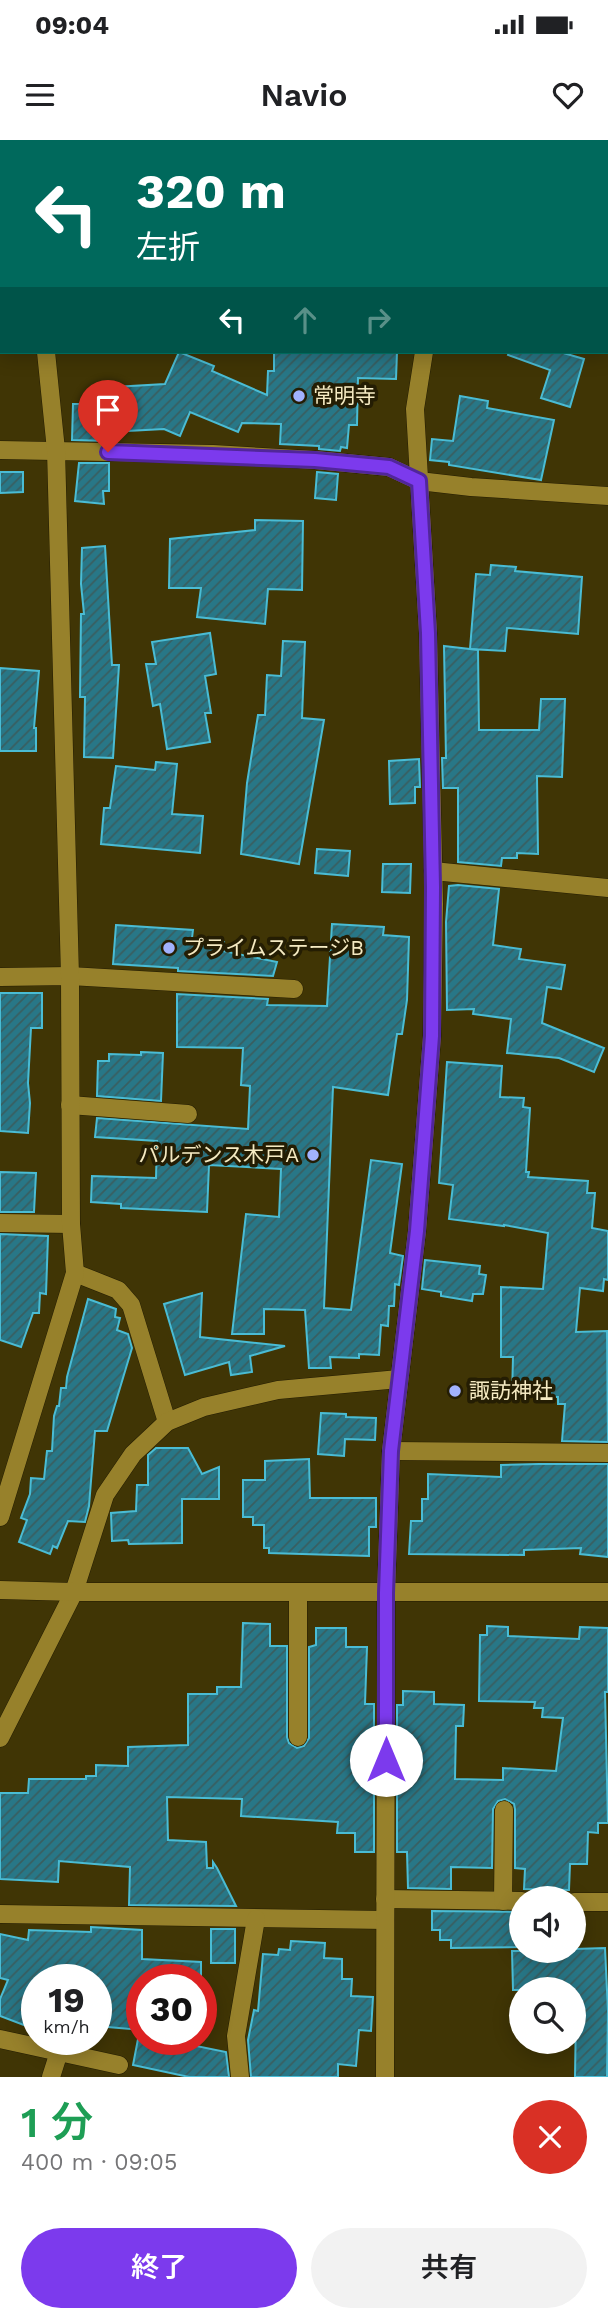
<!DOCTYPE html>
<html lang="ja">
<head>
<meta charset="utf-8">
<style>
  body { margin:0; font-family:"Work Sans","Noto Sans JP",sans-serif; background:#f2f2f2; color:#202124; height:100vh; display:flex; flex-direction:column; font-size:26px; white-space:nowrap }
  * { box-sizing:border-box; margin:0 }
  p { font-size:23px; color:#757577 }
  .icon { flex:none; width:38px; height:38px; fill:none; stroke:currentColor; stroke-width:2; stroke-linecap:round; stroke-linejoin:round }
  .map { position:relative; height:1937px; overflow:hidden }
  .drawer { display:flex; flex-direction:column; background:#fff; flex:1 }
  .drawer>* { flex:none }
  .guide { position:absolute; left:0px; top:0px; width:609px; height:214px; box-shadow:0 4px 18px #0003; background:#00695c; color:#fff; overflow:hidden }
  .tools { position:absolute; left:509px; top:1746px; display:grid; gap:14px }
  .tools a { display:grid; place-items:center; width:77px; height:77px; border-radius:50%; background:#fff; box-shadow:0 4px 18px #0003; font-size:35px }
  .speed { position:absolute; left:21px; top:1824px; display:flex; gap:14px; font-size:35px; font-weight:700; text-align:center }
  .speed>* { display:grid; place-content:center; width:91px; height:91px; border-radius:50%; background:#fff; box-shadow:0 4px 18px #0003; line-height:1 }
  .speed small { font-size:18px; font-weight:400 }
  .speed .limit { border:10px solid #d22; background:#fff; color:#111 }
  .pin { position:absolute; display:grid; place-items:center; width:60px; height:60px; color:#fff; margin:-72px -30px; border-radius:50% 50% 50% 0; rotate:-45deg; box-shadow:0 0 7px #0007 }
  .pin .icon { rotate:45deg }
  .me { position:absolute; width:77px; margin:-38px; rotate:0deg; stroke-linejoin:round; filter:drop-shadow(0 0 5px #0008) }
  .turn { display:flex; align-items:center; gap:24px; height:147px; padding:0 21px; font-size:32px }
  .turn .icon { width:91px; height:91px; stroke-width:2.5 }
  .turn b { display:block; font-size:49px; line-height:60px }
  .lanes { display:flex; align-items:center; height:66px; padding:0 21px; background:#0003; justify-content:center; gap:35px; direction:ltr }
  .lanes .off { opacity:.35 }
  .round { display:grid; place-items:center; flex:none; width:74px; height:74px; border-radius:37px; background:#f2f2f2 }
  .head { display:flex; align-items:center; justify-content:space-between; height:119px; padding:0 21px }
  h1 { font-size:42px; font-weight:600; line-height:52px; color:#1e9e55 }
  .cta { display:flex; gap:14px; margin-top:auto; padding:14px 21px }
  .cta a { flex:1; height:80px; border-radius:42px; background:#7c3aed; color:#fff; font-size:28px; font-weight:600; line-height:80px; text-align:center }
  .cta a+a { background:#f2f2f2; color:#202124 }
  .status { display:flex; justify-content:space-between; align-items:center; height:49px; padding:0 35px; background:#fff; direction:ltr }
  .status svg { height:19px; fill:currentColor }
  header { display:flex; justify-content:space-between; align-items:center; height:91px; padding:0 21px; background:#fff; font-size:32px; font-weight:600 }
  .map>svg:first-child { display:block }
</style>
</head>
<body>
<div class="status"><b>09:04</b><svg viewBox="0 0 49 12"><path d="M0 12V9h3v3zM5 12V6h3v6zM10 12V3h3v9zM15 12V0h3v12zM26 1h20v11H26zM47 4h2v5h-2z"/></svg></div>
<header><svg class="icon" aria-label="menu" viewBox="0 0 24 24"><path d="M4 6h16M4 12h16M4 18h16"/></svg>Navio<svg class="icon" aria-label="heart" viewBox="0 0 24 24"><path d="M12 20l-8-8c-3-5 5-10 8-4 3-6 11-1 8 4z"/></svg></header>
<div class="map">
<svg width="608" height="1937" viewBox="0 0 608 1937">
  <defs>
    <pattern id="building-hatch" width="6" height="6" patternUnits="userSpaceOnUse" patternTransform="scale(1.75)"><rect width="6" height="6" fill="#287787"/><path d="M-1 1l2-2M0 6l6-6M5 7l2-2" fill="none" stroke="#395e60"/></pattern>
  </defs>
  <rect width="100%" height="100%" fill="#403505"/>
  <g fill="url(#building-hatch)" stroke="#4abcd4" stroke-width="2">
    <polygon points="179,212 214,226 212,231 267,255 268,231 274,231 274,212 397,212 396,239 358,238 357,285 349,285 347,308 341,307 340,311 319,309 319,306 280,304 281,284 242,283 238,292 190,272 180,296 164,289 109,292 109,301 72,300 73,264 114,264 114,247 165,244"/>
    <polygon points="509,212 560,212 584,219 570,267 541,258 550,230 508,215"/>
    <polygon points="460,256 488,261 487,268 554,280 541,340 449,325 449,322 430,320 432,299 453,301"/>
    <polygon points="79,323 109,323 109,351 103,351 104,364 75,361"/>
    <polygon points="0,332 23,332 23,352 0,353"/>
    <polygon points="317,332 338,334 336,360 315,358"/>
    <polygon points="255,380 303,381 302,450 268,449 265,484 197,477 201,448 169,448 170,399 255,390"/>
    <polygon points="105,406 112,525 119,525 113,618 84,617 85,557 80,557 81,474 84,474 81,444 82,408"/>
    <polygon points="491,425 516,427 515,431 582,437 578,494 507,488 505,511 470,509 476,434 490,435"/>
    <polygon points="210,493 216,534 205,536 211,573 205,573 210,602 167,609 160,564 153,566 146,524 156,524 152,502"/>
    <polygon points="283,501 305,502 302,578 324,580 299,724 241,714 247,643 258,575 265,575 267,535 281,536"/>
    <polygon points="444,506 478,510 479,590 539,590 541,559 565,559 562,637 537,636 538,714 517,713 517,718 502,718 501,726 458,722 458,648 443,648 442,618 446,618"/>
    <polygon points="0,528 39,531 34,588 36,588 36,611 0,611"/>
    <polygon points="419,619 420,647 415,647 415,663 390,664 389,621"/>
    <polygon points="156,622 177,624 172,674 203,676 200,713 101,704 104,668 110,668 116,626 155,630"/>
    <polygon points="317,709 350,711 348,736 315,733"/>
    <polygon points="383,724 411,724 410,753 382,752"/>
    <polygon points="458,745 499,749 493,805 521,809 519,819 565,825 561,849 547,847 542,883 604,908 594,932 559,918 507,913 511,879 473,874 474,869 447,870 446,782 449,746"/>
    <polygon points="332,784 384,787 383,795 409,797 407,860 402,894 397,894 388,955 333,947 324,1168 351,1170 371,1020 402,1024 390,1113 403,1116 399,1145 395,1144 394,1166 389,1166 388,1186 381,1185 379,1215 359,1214 359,1218 330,1217 331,1228 309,1228 305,1170 264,1169 264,1194 232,1194 246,1074 279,1077 281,1029 209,1025 207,1072 121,1068 121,1064 91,1062 92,1036 156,1038 157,1001 95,997 97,978 248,989 250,946 241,945 243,908 177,907 177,854 268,859 267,865 327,866"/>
    <polygon points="116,785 193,790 192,798 224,802 223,811 277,822 273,836 178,831 178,828 113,824"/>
    <polygon points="0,853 42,853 42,888 31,888 28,943 30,963 28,993 0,991"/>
    <polygon points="141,912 163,913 161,961 97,956 98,921 109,921 109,914 141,915"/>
    <polygon points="447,922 502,926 500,957 524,958 523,967 530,968 526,1032 529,1032 528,1037 588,1041 587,1053 595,1053 592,1088 608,1091 608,1140 604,1139 603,1151 580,1148 576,1192 607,1191 608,1302 562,1301 565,1264 558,1264 558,1257 512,1256 513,1217 501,1217 501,1147 543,1149 548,1093 504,1085 504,1086 449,1079 453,1045 439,1043"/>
    <polygon points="0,1032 36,1033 34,1072 0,1072"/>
    <polygon points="0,1094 48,1096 46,1154 40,1153 39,1173 33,1173 21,1207 0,1200"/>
    <polygon points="425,1120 480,1126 479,1134 486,1135 483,1154 473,1154 472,1161 441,1156 441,1152 422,1149"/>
    <polygon points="202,1153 200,1197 285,1206 250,1216 252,1232 231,1235 229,1222 185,1235 164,1164"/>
    <polygon points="88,1159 116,1169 115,1177 120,1178 117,1190 128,1194 132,1208 107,1291 95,1291 89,1366 85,1382 68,1381 57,1408 53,1406 50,1414 19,1402 27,1380 21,1378 30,1354 31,1338 44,1339 47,1311 52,1311 54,1276 57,1266 59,1266 61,1248 66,1248 67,1237"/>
    <polygon points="321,1273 346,1274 346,1277 376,1278 375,1300 345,1299 344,1316 318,1314"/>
    <polygon points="156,1308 188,1308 202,1334 219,1327 219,1359 182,1359 182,1403 129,1404 128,1400 112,1401 111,1373 136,1371 137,1345 148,1345 148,1315"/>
    <polygon points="309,1319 310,1358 376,1358 376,1387 369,1387 369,1416 269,1413 269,1408 264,1408 264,1385 253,1385 253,1377 243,1377 243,1340 265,1340 265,1321"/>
    <polygon points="539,1324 608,1324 608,1417 580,1414 581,1408 524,1410 524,1415 409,1414 411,1381 422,1381 422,1359 428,1359 428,1334 501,1337 501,1325"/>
    <polygon points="243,1483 270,1484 270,1506 287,1506 287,1597 289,1603 297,1608 304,1606 309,1598 309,1507 316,1505 316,1488 346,1488 346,1507 367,1507 365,1564 374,1564 374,1712 355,1712 355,1693 337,1693 338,1682 241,1676 242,1659 167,1657 168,1700 206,1702 207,1728 213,1728 213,1722 217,1728 236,1766 129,1765 130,1727 59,1721 58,1742 0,1739 0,1653 28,1653 29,1639 86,1639 86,1636 96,1636 96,1625 128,1626 128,1607 188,1605 188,1554 217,1554 217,1547 241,1547"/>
    <polygon points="487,1486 508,1487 508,1496 579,1499 580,1487 608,1488 608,1552 605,1552 608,1683 598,1683 598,1693 588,1692 587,1724 570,1724 569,1750 524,1749 525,1729 515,1728 515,1669 514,1664 505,1659 498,1661 493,1669 492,1728 451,1727 451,1749 408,1748 407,1712 397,1712 397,1565 403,1565 403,1551 434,1552 434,1564 464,1565 463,1586 456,1586 455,1639 503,1640 503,1628 556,1631 563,1578 542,1577 543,1568 534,1568 535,1562 479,1561 480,1495 487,1495"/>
    <polygon points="432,1771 522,1772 522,1807 451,1808 451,1800 440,1800 440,1790 432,1790"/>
    <polygon points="91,1787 142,1790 142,1819 201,1822 201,1839 142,1839 142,1890 96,1886 96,1839 37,1839 37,1890 0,1876 0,1859 8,1840 0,1838 0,1794 28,1800 29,1790 91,1792"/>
    <rect x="211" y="1789" width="24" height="34"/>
    <polygon points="291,1801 325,1803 324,1818 342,1819 342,1839 352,1839 351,1856 373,1857 371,1891 359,1890 356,1926 338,1924 338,1937 251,1937 248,1900 254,1870 258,1871 263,1814 278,1815 279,1809 290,1810"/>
    <polygon points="605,1808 608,1871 607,1937 575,1937 576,1872 574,1872 574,1850 513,1850 512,1811 574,1811 574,1809"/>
    <polygon points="138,1899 162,1899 226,1912 229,1937 189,1937 133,1925"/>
  </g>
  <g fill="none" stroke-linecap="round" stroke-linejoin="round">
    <g stroke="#241d03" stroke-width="19">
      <g id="minor">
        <polyline points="24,0 24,2"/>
        <polyline points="488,2 489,0"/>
        <polyline points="0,310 213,314 315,320 389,327 419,341 471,347 608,356"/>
        <polyline points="433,731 608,748"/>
        <polyline points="0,837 70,836 294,849"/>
        <polyline points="70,965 188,974"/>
        <polyline points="0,1083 71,1084"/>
        <polyline points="75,1133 118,1150 131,1165 167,1282"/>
        <polyline points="391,1311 608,1313"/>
        <polyline points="0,1377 75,1133 71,1084 70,836 56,310 46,212"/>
        <polyline points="298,1597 298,1453"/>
        <polyline points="0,1598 74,1452 105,1355 133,1314 167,1282 204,1267 278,1250 399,1239"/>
        <polyline points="385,1759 522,1761"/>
        <polyline points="503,1761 504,1670"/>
        <polyline points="574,1762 608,1762"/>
        <polyline points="0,1774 385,1780"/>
        <polyline points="0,1899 119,1925"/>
        <polyline points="51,1937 59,1912"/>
        <polyline points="240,1937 236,1896 256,1779"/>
        <polyline points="385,1937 386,1453 391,1311 417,1091 432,896 434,764 428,493 415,269 424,212"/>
      </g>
    </g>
    <g stroke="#241d03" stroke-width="19">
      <polyline id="tertiary" points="0,1450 74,1452 608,1452"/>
    </g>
    <use href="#minor" stroke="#97812b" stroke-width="18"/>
    <use href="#tertiary" stroke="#97812b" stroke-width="18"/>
  </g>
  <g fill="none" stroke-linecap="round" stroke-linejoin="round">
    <g stroke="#51269a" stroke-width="18">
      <polyline id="route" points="108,312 315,320 389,327 419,341 428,493 433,747 432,896 417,1091 391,1311 386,1453 386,1620"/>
    </g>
    <use href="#route" stroke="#7c3aed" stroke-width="12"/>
  </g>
  <g fill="#a2b2fd" stroke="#241d03" stroke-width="2.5">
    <circle cx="299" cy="256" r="7"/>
    <circle cx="169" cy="808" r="7"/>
    <circle cx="313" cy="1015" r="7"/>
    <circle cx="455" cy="1251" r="7"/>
  </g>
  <g text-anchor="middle" stroke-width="7" stroke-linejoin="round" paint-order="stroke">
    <g font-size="21" fill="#f5eac2" stroke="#241d03" text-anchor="start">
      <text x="313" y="263">常明寺</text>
      <text x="183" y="815">プライムステージB</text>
      <text x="299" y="1022" text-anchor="end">パルデンス木戸A</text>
      <text x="469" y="1258">諏訪神社</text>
    </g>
  </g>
</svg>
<div class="tools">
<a><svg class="icon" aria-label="sound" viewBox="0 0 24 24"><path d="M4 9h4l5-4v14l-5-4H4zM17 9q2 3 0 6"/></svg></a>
<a><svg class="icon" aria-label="search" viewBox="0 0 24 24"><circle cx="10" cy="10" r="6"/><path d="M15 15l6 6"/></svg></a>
</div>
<div class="speed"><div>19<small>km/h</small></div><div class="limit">30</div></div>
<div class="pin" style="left:108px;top:312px;background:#d93025"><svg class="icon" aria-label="arrive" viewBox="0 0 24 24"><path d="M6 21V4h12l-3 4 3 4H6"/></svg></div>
<svg class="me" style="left:386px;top:1620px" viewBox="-20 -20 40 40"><circle r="19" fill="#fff"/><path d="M0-13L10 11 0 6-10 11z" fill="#7c3aed"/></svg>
<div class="guide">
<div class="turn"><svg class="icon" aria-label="left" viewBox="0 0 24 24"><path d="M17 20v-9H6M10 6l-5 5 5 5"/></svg><div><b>320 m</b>左折</div></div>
<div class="lanes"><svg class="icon" aria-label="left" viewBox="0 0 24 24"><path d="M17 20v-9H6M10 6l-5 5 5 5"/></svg><svg class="icon off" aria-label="ahead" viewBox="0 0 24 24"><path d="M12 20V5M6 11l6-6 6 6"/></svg><svg class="icon off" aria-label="right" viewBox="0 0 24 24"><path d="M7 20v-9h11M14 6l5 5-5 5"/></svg></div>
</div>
</div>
<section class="drawer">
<div class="head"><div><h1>1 分</h1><p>400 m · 09:05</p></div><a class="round" style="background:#d93025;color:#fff"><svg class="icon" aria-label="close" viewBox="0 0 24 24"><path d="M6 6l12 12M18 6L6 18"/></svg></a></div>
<div class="cta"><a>終了</a><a>共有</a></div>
</section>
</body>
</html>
